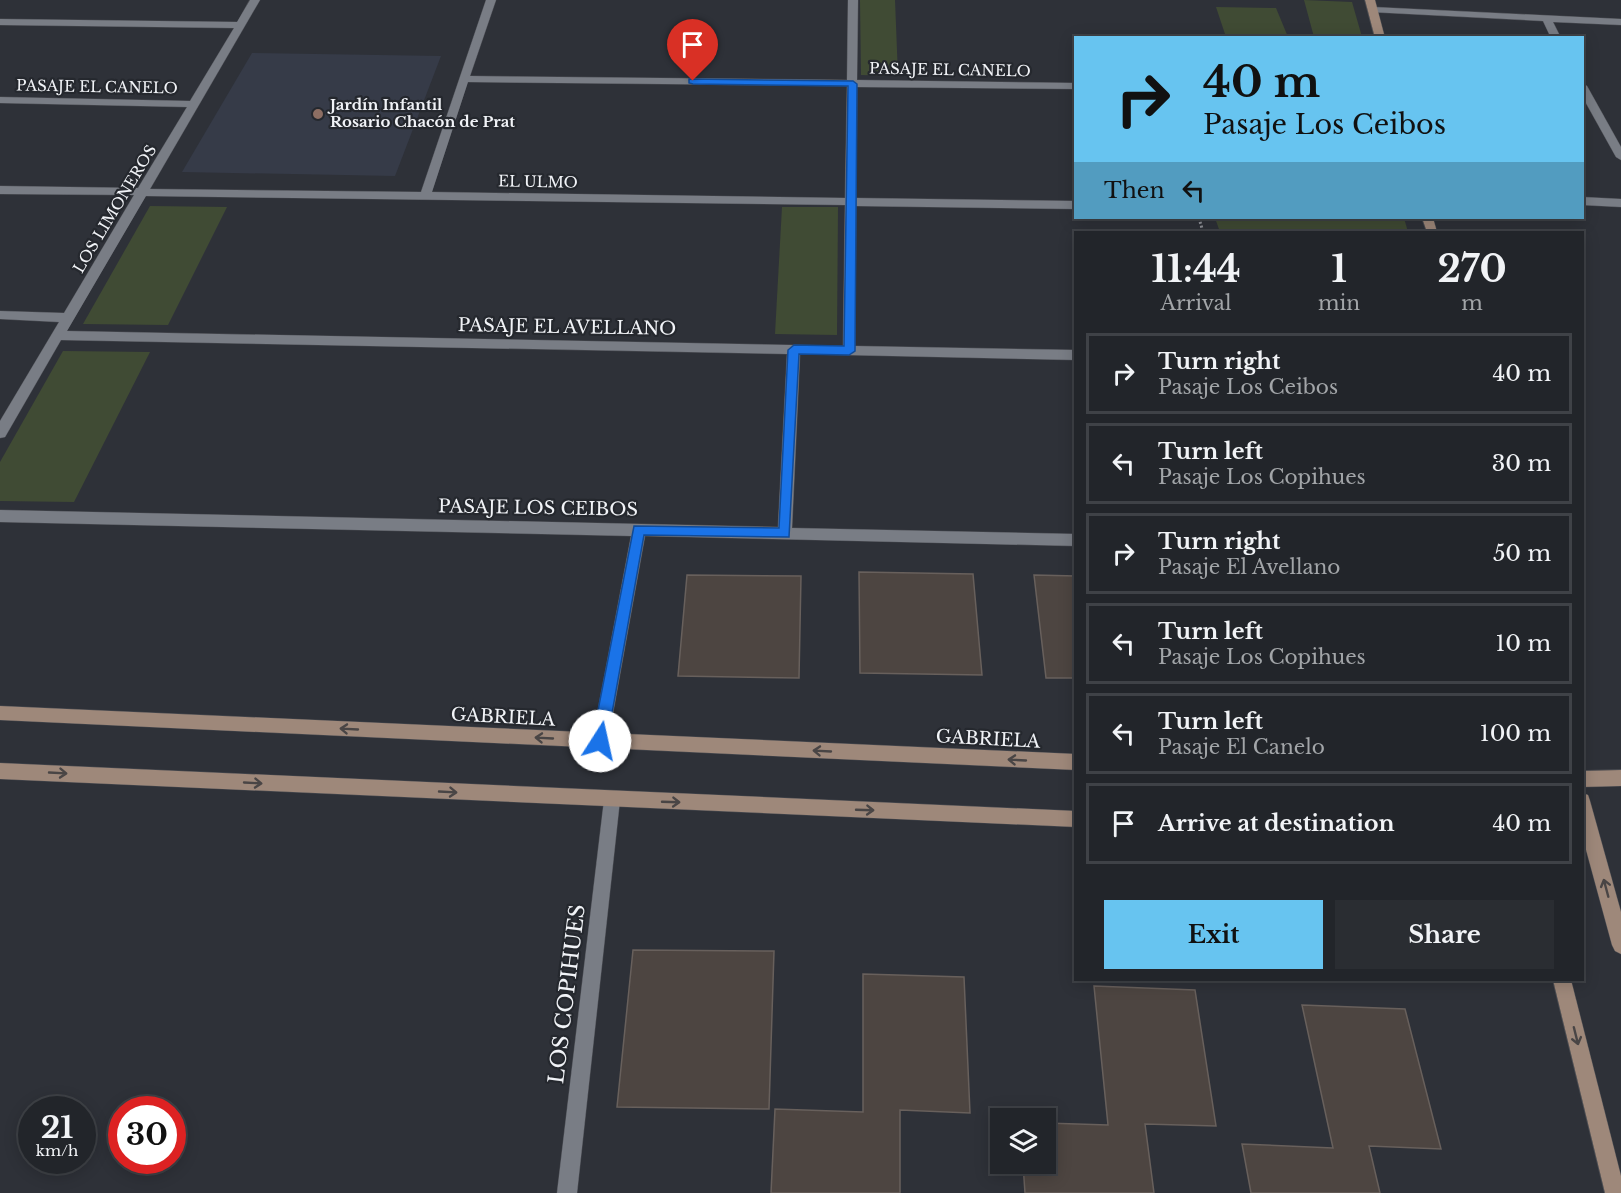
<!DOCTYPE html>
<html lang="en">
<head>
<meta charset="utf-8">
<style>
  body { margin:0; font-family:"Libre Baskerville",serif; background:#2a2d32; color:#f1f3f6; height:100vh; display:flex; flex-direction:column; font-size:22px; white-space:nowrap }
  * { box-sizing:border-box; margin:0 }
  p { font-size:20px; color:#a2a5a8 }
  .icon { flex:none; width:33px; height:33px; fill:none; stroke:currentColor; stroke-width:2; stroke-linecap:round; stroke-linejoin:round }
  .map { position:relative; flex:1; overflow:hidden }
  .details { position:absolute; left:1074px; top:231px; width:510px; height:750px; display:flex; flex-direction:column; background:#22252a; border-radius:0px; box-shadow:0 3px 15px #0003,0 0 0 2px #3f4247 }
  .details>* { flex:none }
  .banner { position:absolute; left:1074px; top:36px; width:510px; height:183px; border-radius:0px; box-shadow:0 3px 15px #0003,0 0 0 2px #3f4247; background:#67c4f0; color:#111; overflow:hidden }
  .buttons { position:absolute; left:990px; top:1108px; display:grid; gap:12px }
  .buttons a { display:grid; place-items:center; width:66px; height:66px; border-radius:0px; background:#22252a; box-shadow:0 3px 15px #0003,0 0 0 2px #3f4247; font-size:30px }
  .speed { position:absolute; left:18px; top:1096px; display:flex; gap:12px; font-size:30px; font-weight:700; text-align:center }
  .speed>* { display:grid; place-content:center; width:78px; height:78px; border-radius:50%; background:#22252a; box-shadow:0 3px 15px #0003,0 0 0 2px #3f4247; line-height:1 }
  .speed small { font-size:15px; font-weight:400 }
  .speed .limit { border:9px solid #d22; background:#fff; color:#111 }
  .pin { position:absolute; display:grid; place-items:center; width:51px; height:51px; color:#fff; margin:-62px -26px; border-radius:50% 50% 50% 0; rotate:-45deg; box-shadow:0 0 6px #0007 }
  .pin .icon { rotate:45deg }
  .me { position:absolute; width:66px; margin:-33px; rotate:10deg; stroke-linejoin:round; filter:drop-shadow(0 0 4px #0008) }
  .turn { display:flex; align-items:center; gap:21px; height:126px; padding:0 30px; font-size:27px }
  .turn .icon { width:78px; height:78px; stroke-width:2.5 }
  .turn b { display:block; font-size:42px; line-height:51px }
  .then { display:flex; align-items:center; height:57px; padding:0 30px; background:#0003; gap:12px; font-size:22px }
  .eta { display:flex; justify-content:space-evenly; align-items:center; height:102px; text-align:center }
  .eta b { font-size:36px; font-weight:700; line-height:42px }
  .action { display:flex; gap:12px; margin-top:auto; padding:12px 30px }
  .action a { flex:1; height:69px; border-radius:0px; background:#67c4f0; color:#111; font-size:24px; font-weight:700; line-height:69px; text-align:center }
  .action a+a { background:#2a2d32; color:#f1f3f6 }
  ul { padding:0; list-style:none }
  li { display:flex; align-items:center; gap:18px; height:81px; margin:0 12px 9px; padding:0 18px; border:3px solid #3f4247; border-radius:0px }
  li div { flex:1 }
  li b { display:block; font-size:22px }
  li em { font-style:normal }
  .map>svg:first-child { display:block }
</style>
</head>
<body>
<div class="map">
<svg width="1621" height="1193" viewBox="0 0 1621 1193">
  <rect width="100%" height="100%" fill="#2e3138"/>
  <polygon fill="#363b48" points="252,53 441,56 395,176 182,172"/>
  <g fill="#404b34">
    <polygon points="860,0 895,0 898,76 861,75"/>
    <polygon points="1304,0 1352,2 1362,37 1314,37"/>
    <polygon points="1216,7 1276,8 1288,37 1226,37"/>
    <polygon points="150,206 227,207 168,325 83,324"/>
    <polygon points="782,207 838,207 837,335 775,334"/>
    <polygon points="1215,218 1404,218 1408,232 1220,232"/>
    <polygon points="63,351 150,352 74,502 0,501 0,462"/>
  </g>
  <g fill="#4d4541" stroke="#68605c" stroke-width="1.5">
    <polygon points="859,572 973,574 982,675 860,673"/>
    <polygon points="687,575 801,576 799,678 678,676"/>
    <polygon points="1034,575 1076,576 1076,678 1046,678"/>
    <polygon points="633,950 774,951 769,1109 617,1107"/>
    <polygon points="863,974 964,977 970,1113 900,1110 900,1193 771,1193 775,1109 863,1112"/>
    <polygon points="1094,986 1195,990 1216,1126 1145,1124 1154,1193 1025,1193 1023,1164 1046,1164 1046,1123 1108,1125"/>
    <polygon points="1302,1005 1405,1009 1441,1149 1369,1146 1380,1193 1251,1193 1242,1144 1333,1148"/>
  </g>
  <g fill="none" stroke-linecap="round" stroke-linejoin="round">
    <g stroke="#4b4d53" stroke-width="1">
      <g id="street">
        <path d="M250,0H260L150,189L421,192L486,0H496L470,76L847,80L848,0H858L857,80L1076,83V89L857,87L856,198L1076,201V209L856,206L855,346L1076,350V360L800,354L792,528L1076,534V546L645,536L608,741L606,746L600,749L594,746L592,741L631,536L0,522V510L778,527L787,354L61,340L5,437L0,438V421L59,322L0,319V311L64,313L134,195L0,194V186L138,188L187,107L0,103V97L190,101L234,28L0,25V19L237,22ZM468,82L847,86L845,198L432,192ZM146,196L845,205L843,346L67,331Z"/>
        <polygon points="1373,7 1621,19 1621,25 1553,22 1561,38 1551,38 1543,21 1370,12 1370,8"/>
        <polygon points="1582,83 1587,86 1621,147 1621,160 1616,157 1582,96"/>
        <polygon points="1582,197 1621,199 1621,207 1582,205"/>
        <polygon points="612,792 618,794 620,800 577,1193 557,1193 604,800 606,794"/>
      </g>
    </g>
    <g stroke="#4b4d53" stroke-width="1">
      <g id="secondary">
        <polygon points="1365,0 1375,0 1385,38 1375,38"/>
        <polygon points="1422,218 1433,218 1437,232 1427,232"/>
        <polygon points="0,706 1076,754 1076,770 0,720"/>
        <polygon points="0,763 1076,811 1076,827 0,779"/>
        <polygon points="1621,770 1621,786 1582,787 1582,771"/>
        <polygon points="1582,793 1588,795 1590,801 1621,912 1621,954 1615,951 1612,945 1582,835"/>
        <polygon points="1553,980 1571,980 1621,1176 1621,1193 1605,1193"/>
      </g>
    </g>
    <polyline stroke="#909298" stroke-width="3" stroke-dasharray="2 2" stroke-linecap="butt" points="1199,218 1203,232"/>
    <use href="#street" fill="#797d85" fill-rule="evenodd"/>
    <use href="#secondary" fill="#9e887a" fill-rule="evenodd"/>
  </g>
  <defs><path id="oneway-shaft" d="M-6 0H5M1.5-3L5.5 0L1.5 3" fill="none" stroke-width="1.6" stroke-linecap="round" stroke-linejoin="round" transform="scale(1.5)"/></defs>
  <g stroke="#494545">
    <use href="#oneway-shaft" transform="translate(349 729) rotate(-177)"/>
    <use href="#oneway-shaft" transform="translate(544 738) rotate(-177)"/>
    <use href="#oneway-shaft" transform="translate(822 751) rotate(-177)"/>
    <use href="#oneway-shaft" transform="translate(1017 760) rotate(-177)"/>
    <use href="#oneway-shaft" transform="translate(58 773) rotate(3)"/>
    <use href="#oneway-shaft" transform="translate(253 783) rotate(3)"/>
    <use href="#oneway-shaft" transform="translate(448 792) rotate(3)"/>
    <use href="#oneway-shaft" transform="translate(671 802) rotate(2)"/>
    <use href="#oneway-shaft" transform="translate(865 810) rotate(2)"/>
    <use href="#oneway-shaft" transform="translate(1606 888) rotate(-105)"/>
    <use href="#oneway-shaft" transform="translate(1576 1036) rotate(76)"/>
  </g>
  <polygon fill="#1a73e8" stroke="#114b97" stroke-width="1.5" points="689,79 853,81 857,84 855,351 849,355 799,354 789,537 644,535 607,741 605,746 600,748 594,746 592,741 634,526 779,528 788,350 794,345 844,346 848,86 693,84 689,83"/>
  <circle fill="#8d6e63" stroke="#25282e" stroke-width="2" cx="318" cy="114" r="6"/>
  <g text-anchor="middle" stroke-width="4.5" stroke-linejoin="round" paint-order="stroke">
    <g font-size="15" fill="#f1f3f7" stroke="#25282e">
      <text transform="translate(950 70) rotate(1)" y="5">PASAJE EL CANELO</text>
      <text transform="translate(97 87) rotate(1)" y="5">PASAJE EL CANELO</text>
      <text transform="translate(538 182) rotate(1)" y="5">EL ULMO</text>
      <text transform="translate(115 209) rotate(-59)" y="5">LOS LIMONEROS</text>
    </g>
    <g font-size="15" font-weight="bold" fill="#f1f3f7" stroke="#25282e" text-anchor="start">
      <text x="330" y="110">Jardín Infantil<tspan x="330" dy="17">Rosario Chacón de Prat</tspan></text>
    </g>
    <g font-size="18" fill="#f1f3f7" stroke="#25282e">
      <text transform="translate(567 327) rotate(1)" y="6">PASAJE EL AVELLANO</text>
      <text transform="translate(538 508) rotate(1)" y="6">PASAJE LOS CEIBOS</text>
      <text transform="translate(503 717) rotate(3)" y="6">GABRIELA</text>
      <text transform="translate(988 739) rotate(3)" y="6">GABRIELA</text>
    </g>
    <g font-size="21" fill="#f1f3f7" stroke="#25282e">
      <text transform="translate(567 994) rotate(-83)" y="7">LOS COPIHUES</text>
    </g>
  </g>
</svg>
<div class="buttons">
<a><svg class="icon" aria-label="layers" viewBox="0 0 24 24"><path d="M12 4l9 5-9 5-9-5zM3 14l9 5 9-5"/></svg></a>
</div>
<div class="speed"><div>21<small>km/h</small></div><div class="limit">30</div></div>
<div class="pin" style="left:693px;top:81px;background:#d93025"><svg class="icon" aria-label="arrive" viewBox="0 0 24 24"><path d="M6 21V4h12l-3 4 3 4H6"/></svg></div>
<svg class="me" style="left:600px;top:741px" viewBox="-20 -20 40 40"><circle r="19" fill="#fff"/><path d="M0-13L10 11 0 6-10 11z" fill="#1a73e8"/></svg>
<div class="banner">
<div class="turn"><svg class="icon" aria-label="right" viewBox="0 0 24 24"><path d="M7 20v-9h11M14 6l5 5-5 5"/></svg><div><b>40 m</b>Pasaje Los Ceibos</div></div>
<div class="then">Then<svg class="icon" aria-label="left" viewBox="0 0 24 24"><path d="M17 20v-9H6M10 6l-5 5 5 5"/></svg></div>
</div>
<section class="details">
<div class="eta">
<div><b>11:44</b><p>Arrival</p></div>
<div><b>1</b><p>min</p></div>
<div><b>270</b><p>m</p></div>
</div>
<ul>
<li><svg class="icon" aria-label="right" viewBox="0 0 24 24"><path d="M7 20v-9h11M14 6l5 5-5 5"/></svg><div><b>Turn right</b><p>Pasaje Los Ceibos</p></div><em>40 m</em></li>
<li><svg class="icon" aria-label="left" viewBox="0 0 24 24"><path d="M17 20v-9H6M10 6l-5 5 5 5"/></svg><div><b>Turn left</b><p>Pasaje Los Copihues</p></div><em>30 m</em></li>
<li><svg class="icon" aria-label="right" viewBox="0 0 24 24"><path d="M7 20v-9h11M14 6l5 5-5 5"/></svg><div><b>Turn right</b><p>Pasaje El Avellano</p></div><em>50 m</em></li>
<li><svg class="icon" aria-label="left" viewBox="0 0 24 24"><path d="M17 20v-9H6M10 6l-5 5 5 5"/></svg><div><b>Turn left</b><p>Pasaje Los Copihues</p></div><em>10 m</em></li>
<li><svg class="icon" aria-label="left" viewBox="0 0 24 24"><path d="M17 20v-9H6M10 6l-5 5 5 5"/></svg><div><b>Turn left</b><p>Pasaje El Canelo</p></div><em>100 m</em></li>
<li><svg class="icon" aria-label="arrive" viewBox="0 0 24 24"><path d="M6 21V4h12l-3 4 3 4H6"/></svg><div><b>Arrive at destination</b></div><em>40 m</em></li>
</ul>
<div class="action"><a>Exit</a><a>Share</a></div>
</section>
</div>
</body>
</html>
